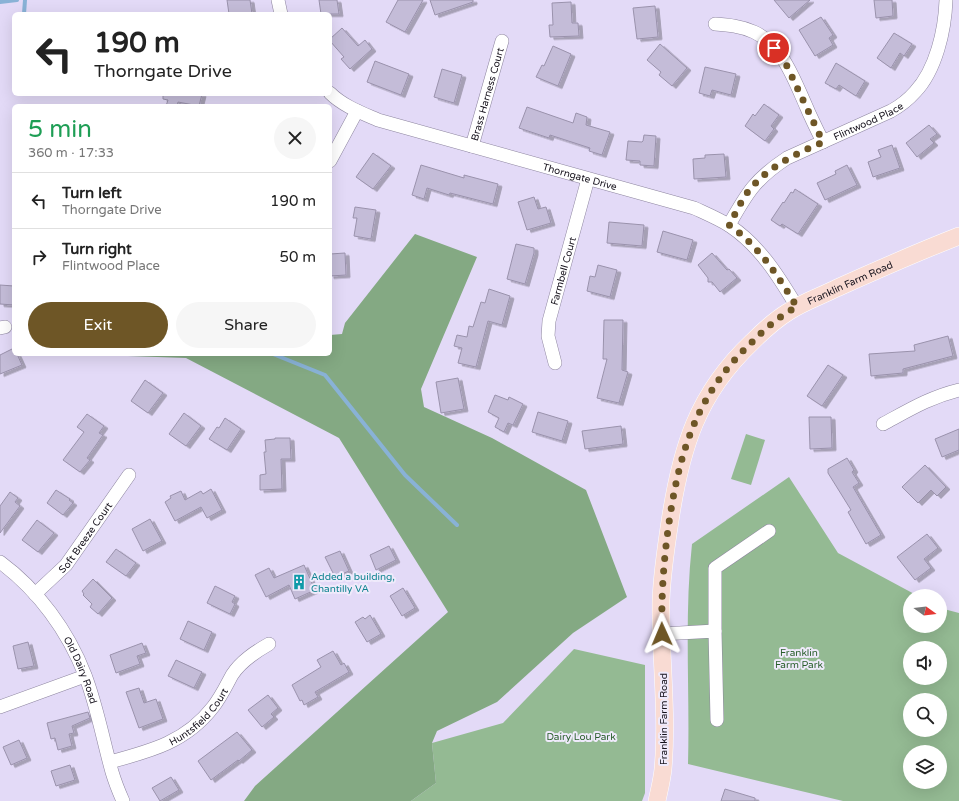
<!DOCTYPE html>
<html lang="en">
<head>
<meta charset="utf-8">
<style>
  body { margin:0; font-family:"Varela Round",sans-serif; background:#f6f6f6; color:#222; height:100vh; display:flex; flex-direction:column; font-size:15px; white-space:nowrap }
  * { box-sizing:border-box; margin:0 }
  p { font-size:13px; color:#767676 }
  .icon { flex:none; width:22px; height:22px; fill:none; stroke:currentColor; stroke-width:2; stroke-linecap:round; stroke-linejoin:round }
  .map { position:relative; flex:1; overflow:hidden }
  .details { position:absolute; left:12px; top:104px; width:320px; height:252px; display:flex; flex-direction:column; background:#fff; border-radius:6px; box-shadow:0 4px 16px #0002 }
  .details>* { flex:none }
  .top-card { position:absolute; left:12px; top:12px; width:320px; height:84px; border-radius:6px; box-shadow:0 4px 16px #0002; background:#fff; color:#222; overflow:hidden }
  .needle { width:26px; rotate:105deg }
  .fabs { position:absolute; left:903px; top:589px; display:grid; gap:8px }
  .fabs a { display:grid; place-items:center; width:44px; height:44px; border-radius:50%; background:#fff; box-shadow:0 4px 16px #0002; font-size:20px }
  .pin { position:absolute; display:grid; place-items:center; width:34px; height:34px; color:#fff; margin:-17px; border:2px solid #fff; border-radius:50%; box-shadow:0 1px 4px #0007 }
  .me { position:absolute; width:44px; margin:-22px; rotate:359deg; stroke-linejoin:round; filter:drop-shadow(0 0 3px #0008) }
  .turn { display:flex; align-items:center; gap:14px; height:84px; padding:0 16px; font-size:18px }
  .turn .icon { width:52px; height:52px; stroke-width:2.5 }
  .turn b { display:block; font-size:28px; line-height:34px }
  .round { display:grid; place-items:center; flex:none; width:42px; height:42px; border-radius:21px; background:#f6f6f6 }
  .headline { display:flex; align-items:center; justify-content:space-between; height:68px; padding:0 16px }
  h1 { font-size:24px; font-weight:600; line-height:30px; color:#1e9e55 }
  .button { display:flex; gap:8px; margin-top:auto; padding:8px 16px }
  .button a { flex:1; height:46px; border-radius:24px; background:#6e5626; color:#fff; font-size:16px; font-weight:600; line-height:46px; text-align:center }
  .button a+a { background:#f6f6f6; color:#222 }
  ul { padding:0; list-style:none }
  li { display:flex; align-items:center; gap:12px; height:56px; padding:0 16px; border-top:1px solid #e0e0e0 }
  li div { flex:1 }
  li b { display:block; font-size:15px }
  li em { font-style:normal }
  .map>svg:first-child { display:block }
</style>
</head>
<body>
<div class="map">
<svg width="959" height="801" viewBox="0 0 959 801">
  <defs>
    <filter id="shadow"><feDropShadow dx="4" dy="2.5" stdDeviation="0" flood-color="#0004"/></filter>
  </defs>
  <rect width="100%" height="100%" fill="#e3daf7"/>
  <g fill="#94ba93" fill-rule="evenodd">
    <polygon points="746,434 765,440 751,485 731,479"/>
    <path d="M789,477L838,553L918,596H910V626H940V608L959,613V801H843L688,764C690,691 684,617 692,544ZM910,648H940V678H910ZM910,700H940V730H910ZM910,752H940V782H910Z"/>
    <polygon points="574,649 645,665 645,793 642,801 411,801 436,783 432,743 503,723"/>
  </g>
  <polygon fill="#84a983" points="415,234 477,257 421,389 424,407 492,438 586,490 627,597 573,633 497,702 437,731 432,743 436,783 411,801 244,801 255,786 448,612 339,438 186,358 99,355 98,354 330,354 330,335 342,334 345,323"/>
  <g fill="none" stroke-linecap="round" stroke-linejoin="round">
    <g stroke="#89b2d6" stroke-width="4">
      <polyline points="0,2 17,0"/>
      <polyline points="24,14 25,0"/>
      <polyline points="273,354 325,375 405,475 457,525"/>
    </g>
  </g>
  <g fill="#c4bcd8" stroke="#9a92ac" filter="url(#shadow)">
    <polygon points="227,0 250,0 252,14 229,14"/>
    <polygon points="319,0 337,0 339,14 321,14"/>
    <polygon points="398,0 423,0 405,32 386,22"/>
    <polygon points="430,0 473,0 473,2 435,15"/>
    <polygon points="774,0 810,0 789,18"/>
    <polygon points="874,0 892,0 893,16 876,18"/>
    <polygon points="571,2 572,23 578,23 579,36 550,37 549,25 553,25 552,3"/>
    <polygon points="655,6 658,37 637,39 633,8"/>
    <polygon points="821,17 833,35 829,38 833,45 815,56 799,30"/>
    <polygon points="342,28 358,46 365,40 372,49 350,69 341,59 344,57 330,41 330,39"/>
    <polygon points="894,33 912,44 904,56 900,53 891,68 877,58"/>
    <polygon points="660,44 687,68 672,86 659,75 661,72 647,60"/>
    <polygon points="553,46 571,54 558,86 536,77 542,65 544,66"/>
    <polygon points="375,61 409,74 401,95 367,82"/>
    <polygon points="836,63 865,81 856,96 839,85 836,89 825,83"/>
    <polygon points="705,67 736,74 731,95 712,90 710,96 699,93"/>
    <polygon points="442,69 462,75 454,103 434,97"/>
    <polygon points="163,94 202,94 199,106 178,102 177,106 166,106 168,100 163,99"/>
    <polygon points="764,104 779,115 771,126 774,129 765,141 745,126 753,114 755,116"/>
    <polygon points="527,107 573,123 576,113 587,117 586,125 610,132 602,155 589,151 590,148 550,135 549,138 519,128"/>
    <polygon points="929,125 937,134 930,139 934,143 917,157 906,143"/>
    <polygon points="644,135 656,136 654,166 640,165 640,161 626,160 628,141 642,142 643,141"/>
    <polygon points="892,145 900,168 873,177 868,162 881,157 878,150"/>
    <polygon points="373,153 391,166 373,189 356,177"/>
    <polygon points="724,154 726,177 694,179 693,159 705,158 705,155"/>
    <polygon points="421,165 464,178 464,175 498,184 493,204 450,193 449,195 427,188 424,199 412,195"/>
    <polygon points="847,165 857,185 825,200 817,183 836,174 835,171"/>
    <polygon points="795,189 818,204 798,234 782,224 780,226 771,220 783,202 784,203 791,192 793,193"/>
    <polygon points="534,197 538,209 546,207 551,223 527,230 518,202"/>
    <polygon points="355,207 376,210 371,239 354,236 357,218 353,218"/>
    <polygon points="609,222 644,225 642,246 607,243"/>
    <polygon points="663,231 693,240 687,260 657,252"/>
    <polygon points="516,244 534,248 534,253 525,284 507,279"/>
    <polygon points="345,253 346,275 330,276 330,254"/>
    <polygon points="712,253 727,270 729,269 737,278 720,292 712,282 708,282 708,278 698,265"/>
    <polygon points="598,265 617,270 610,297 587,291 590,276 595,277"/>
    <polygon points="0,285 14,286 14,305 0,304"/>
    <polygon points="489,289 510,296 502,325 488,321 476,367 458,363 462,348 454,346 457,335 467,337 469,326 473,327 481,302 485,303"/>
    <polygon points="604,320 623,320 622,370 628,372 619,403 597,398 607,359 603,359"/>
    <polygon points="948,336 953,356 903,369 903,373 871,376 869,354 915,351 914,345"/>
    <polygon points="14,348 14,354 17,354 22,365 0,374 0,355"/>
    <polygon points="828,365 843,375 822,406 807,396"/>
    <polygon points="458,378 464,409 441,413 436,382"/>
    <polygon points="145,380 163,393 148,413 131,401"/>
    <polygon points="495,395 508,400 509,397 523,404 513,425 508,423 504,432 495,427 499,418 488,412"/>
    <polygon points="538,412 568,421 562,441 532,432"/>
    <polygon points="184,413 201,426 186,446 169,434"/>
    <polygon points="87,414 104,426 99,433 103,435 87,458 90,460 80,472 63,460 84,432 77,427"/>
    <polygon points="809,417 831,417 832,448 810,449"/>
    <polygon points="225,418 241,429 227,450 209,439 217,427 219,428"/>
    <polygon points="621,426 623,444 585,449 582,431"/>
    <polygon points="959,429 959,450 942,457 935,439"/>
    <polygon points="275,438 290,438 291,459 281,459 282,489 260,490 260,475 266,474 264,452 266,452 265,440 275,439"/>
    <polygon points="847,458 854,470 852,472 859,483 853,487 881,535 866,544 848,512 851,510 828,473 828,469"/>
    <polygon points="925,465 946,487 937,496 931,490 918,503 902,487"/>
    <polygon points="211,489 222,510 207,518 201,507 175,521 165,502 171,498 170,496 181,491 185,500 201,491 203,494"/>
    <polygon points="56,490 70,499 69,500 73,503 63,515 47,503"/>
    <polygon points="10,492 18,498 15,502 20,506 0,533 0,506"/>
    <polygon points="150,519 162,541 143,551 132,529"/>
    <polygon points="37,520 54,533 38,552 22,540"/>
    <polygon points="927,534 938,548 924,559 931,568 915,580 897,557"/>
    <polygon points="389,546 396,560 376,570 370,555"/>
    <polygon points="116,549 136,563 126,576 106,562"/>
    <polygon points="340,551 349,571 335,577 325,557"/>
    <polygon points="304,565 315,590 295,599 289,585 266,597 255,575 269,568 274,578"/>
    <polygon points="93,579 112,598 98,614 90,607 92,604 83,595 84,594 82,591"/>
    <polygon points="215,586 235,596 232,602 235,604 230,614 207,603"/>
    <polygon points="403,588 415,608 402,616 390,596"/>
    <polygon points="370,615 381,634 367,642 355,622 363,617 365,619"/>
    <polygon points="188,621 212,632 204,650 180,639"/>
    <polygon points="28,642 34,666 18,669 13,646"/>
    <polygon points="142,643 146,653 137,656 140,664 116,673 110,655"/>
    <polygon points="333,651 341,665 344,663 349,672 315,692 318,697 304,705 302,700 300,701 292,685 321,667 317,660"/>
    <polygon points="176,660 202,672 194,688 168,676"/>
    <polygon points="139,688 144,703 156,699 163,719 139,728 126,692"/>
    <polygon points="268,695 278,708 271,714 274,717 262,727 248,710"/>
    <polygon points="88,712 90,718 72,726 74,733 69,734 72,746 58,750 55,738 51,739 47,723"/>
    <polygon points="237,732 252,750 239,761 238,760 211,780 198,761"/>
    <polygon points="19,740 27,758 11,765 3,747"/>
    <polygon points="70,765 75,780 56,786 51,771"/>
    <polygon points="171,777 179,790 160,801 152,788"/>
    <polygon points="725,789 755,798 755,801 721,801"/>
  </g>
  <g fill="none" stroke-linecap="round" stroke-linejoin="round">
    <g stroke="#8d859f" stroke-width="14">
      <g id="minor">
        <polyline points="278,0 281,14"/>
        <path d="M715,24C728,25 741,26 754,32C782,45 794,79 806,106C811,118 817,130 823,142"/>
        <path id="s1" d="M330,93C343,106 362,113 378,120L694,208C707,214 719,219 730,226C760,246 779,277 797,307"/>
        <path id="s2" d="M472,146L502,41"/>
        <polyline points="330,161 357,111"/>
        <path id="s3" d="M729,225C747,193 755,179 787,158L891,111C900,106 908,100 915,92C936,70 945,30 946,0"/>
        <polyline points="0,328 5,327"/>
        <path id="s4" d="M555,363L548,336L549,321L588,179"/>
        <path d="M883,424C909,410 930,397 959,390"/>
        <path id="s5" d="M0,562C38,590 68,631 85,675C97,706 103,740 112,772C115,782 119,792 123,801"/>
        <path id="s6" d="M35,594L66,565L129,475"/>
        <polyline points="715,631 715,568 769,531"/>
        <polyline points="662,634 715,631 717,720"/>
        <polyline points="0,707 85,676"/>
        <path id="s7" d="M110,762C151,751 186,742 213,707C221,697 226,686 232,675C241,661 255,652 269,644"/>
      </g>
    </g>
    <g stroke="#fff" stroke-width="18">
      <g id="major">
        <path id="s8" d="M657,801C659,791 662,780 663,769C668,713 660,656 661,600C662,574 666,547 670,521C681,448 697,394 752,342C763,331 775,320 788,312C803,302 821,296 837,288C877,270 918,252 959,236"/>
      </g>
    </g>
    <use href="#minor" stroke="#fff" stroke-width="13"/>
    <use href="#major" stroke="#f9dbd3" stroke-width="17"/>
  </g>
  <g fill="none" stroke-linecap="round" stroke-linejoin="round">
    <path stroke="#6e5626" stroke-width="7" stroke-dasharray="0 12.6" d="M662,634C661,594 664,555 670,516C681,446 699,392 752,342C765,329 780,315 797,307C778,276 759,246 729,225C735,215 740,203 747,193C768,166 794,155 823,142L784,60L774,48"/>
  </g>
  <defs>
    <g id="building-bare" transform="scale(1.2)"><path d="M-4-6H4V6H1V3H-1V6H-4ZM-2.5-4.3h1.7v1.8h-1.7ZM.8-4.3h1.7v1.8H.8ZM-2.5-1h1.7V.8h-1.7ZM.8-1h1.7V.8H.8Z" fill="#0f9aa8" stroke="#efeafb" stroke-width="2.5" paint-order="stroke"/></g>
  </defs>
  <g fill-rule="evenodd">
    <use href="#building-bare" x="299" y="582"/>
  </g>
  <g text-anchor="middle" stroke-width="4" stroke-linejoin="round" paint-order="stroke">
    <g font-size="10" fill="#16121c" stroke="#efeafb">
      <text dy="4" stroke="none"><textPath href="#s2" startOffset="54">Brass Harness Court</textPath></text>
      <text dy="4" stroke="none"><textPath href="#s3" startOffset="179">Flintwood Place</textPath></text>
      <text dy="4" stroke="none"><textPath href="#s1" startOffset="265">Thorngate Drive</textPath></text>
      <text dy="4" stroke="none"><textPath href="#s4" startOffset="95">Farmbell Court</textPath></text>
      <text dy="4" stroke="none"><textPath href="#s8" startOffset="598">Franklin Farm Road</textPath></text>
      <text dy="4" stroke="none"><textPath href="#s6" startOffset="76">Soft Breeze Court</textPath></text>
      <text dy="4" stroke="none"><textPath href="#s5" startOffset="137">Old Dairy Road</textPath></text>
      <text dy="4" stroke="none"><textPath href="#s7" startOffset="102">Huntsfield Court</textPath></text>
      <text transform="translate(663 719) rotate(-90)" y="4">Franklin Farm Road</text>
    </g>
    <g font-size="10" fill="#0d838f" stroke="#efeafb" text-anchor="start">
      <text x="311" y="580">Added a building,<tspan x="311" dy="12">Chantilly VA</tspan></text>
    </g>
    <g font-size="10" fill="#295e2b" stroke="#efeafb">
      <text x="799" y="656">Franklin<tspan x="799" dy="12">Farm Park</tspan></text>
      <text x="581" y="740">Dairy Lou Park</text>
    </g>
  </g>
</svg>
<div class="fabs">
<a><svg class="needle" viewBox="-14 -14 28 28"><path d="M0-13l5 13h-10z" fill="#e53935"/><path d="M0 13l5-13h-10z" fill="#767676"/></svg></a>
<a><svg class="icon" aria-label="sound" viewBox="0 0 24 24"><path d="M4 9h4l5-4v14l-5-4H4zM17 9q2 3 0 6"/></svg></a>
<a><svg class="icon" aria-label="search" viewBox="0 0 24 24"><circle cx="10" cy="10" r="6"/><path d="M15 15l6 6"/></svg></a>
<a><svg class="icon" aria-label="layers" viewBox="0 0 24 24"><path d="M12 4l9 5-9 5-9-5zM3 14l9 5 9-5"/></svg></a>
</div>
<div class="pin" style="left:774px;top:48px;background:#d93025"><svg class="icon" aria-label="arrive" viewBox="0 0 24 24"><path d="M6 21V4h12l-3 4 3 4H6"/></svg></div>
<svg class="me" style="left:662px;top:634px" viewBox="-20 -20 40 40"><path d="M0-17L14 15 0 8-14 15z" fill="#6e5626" stroke="#fff" stroke-width="4"/></svg>
<div class="top-card">
<div class="turn"><svg class="icon" aria-label="left" viewBox="0 0 24 24"><path d="M17 20v-9H6M10 6l-5 5 5 5"/></svg><div><b>190 m</b>Thorngate Drive</div></div>
</div>
<section class="details">
<div class="headline"><div><h1>5 min</h1><p>360 m · 17:33</p></div><a class="round"><svg class="icon" aria-label="close" viewBox="0 0 24 24"><path d="M6 6l12 12M18 6L6 18"/></svg></a></div>
<ul>
<li><svg class="icon" aria-label="left" viewBox="0 0 24 24"><path d="M17 20v-9H6M10 6l-5 5 5 5"/></svg><div><b>Turn left</b><p>Thorngate Drive</p></div><em>190 m</em></li>
<li><svg class="icon" aria-label="right" viewBox="0 0 24 24"><path d="M7 20v-9h11M14 6l5 5-5 5"/></svg><div><b>Turn right</b><p>Flintwood Place</p></div><em>50 m</em></li>
</ul>
<div class="button"><a>Exit</a><a>Share</a></div>
</section>
</div>
</body>
</html>
